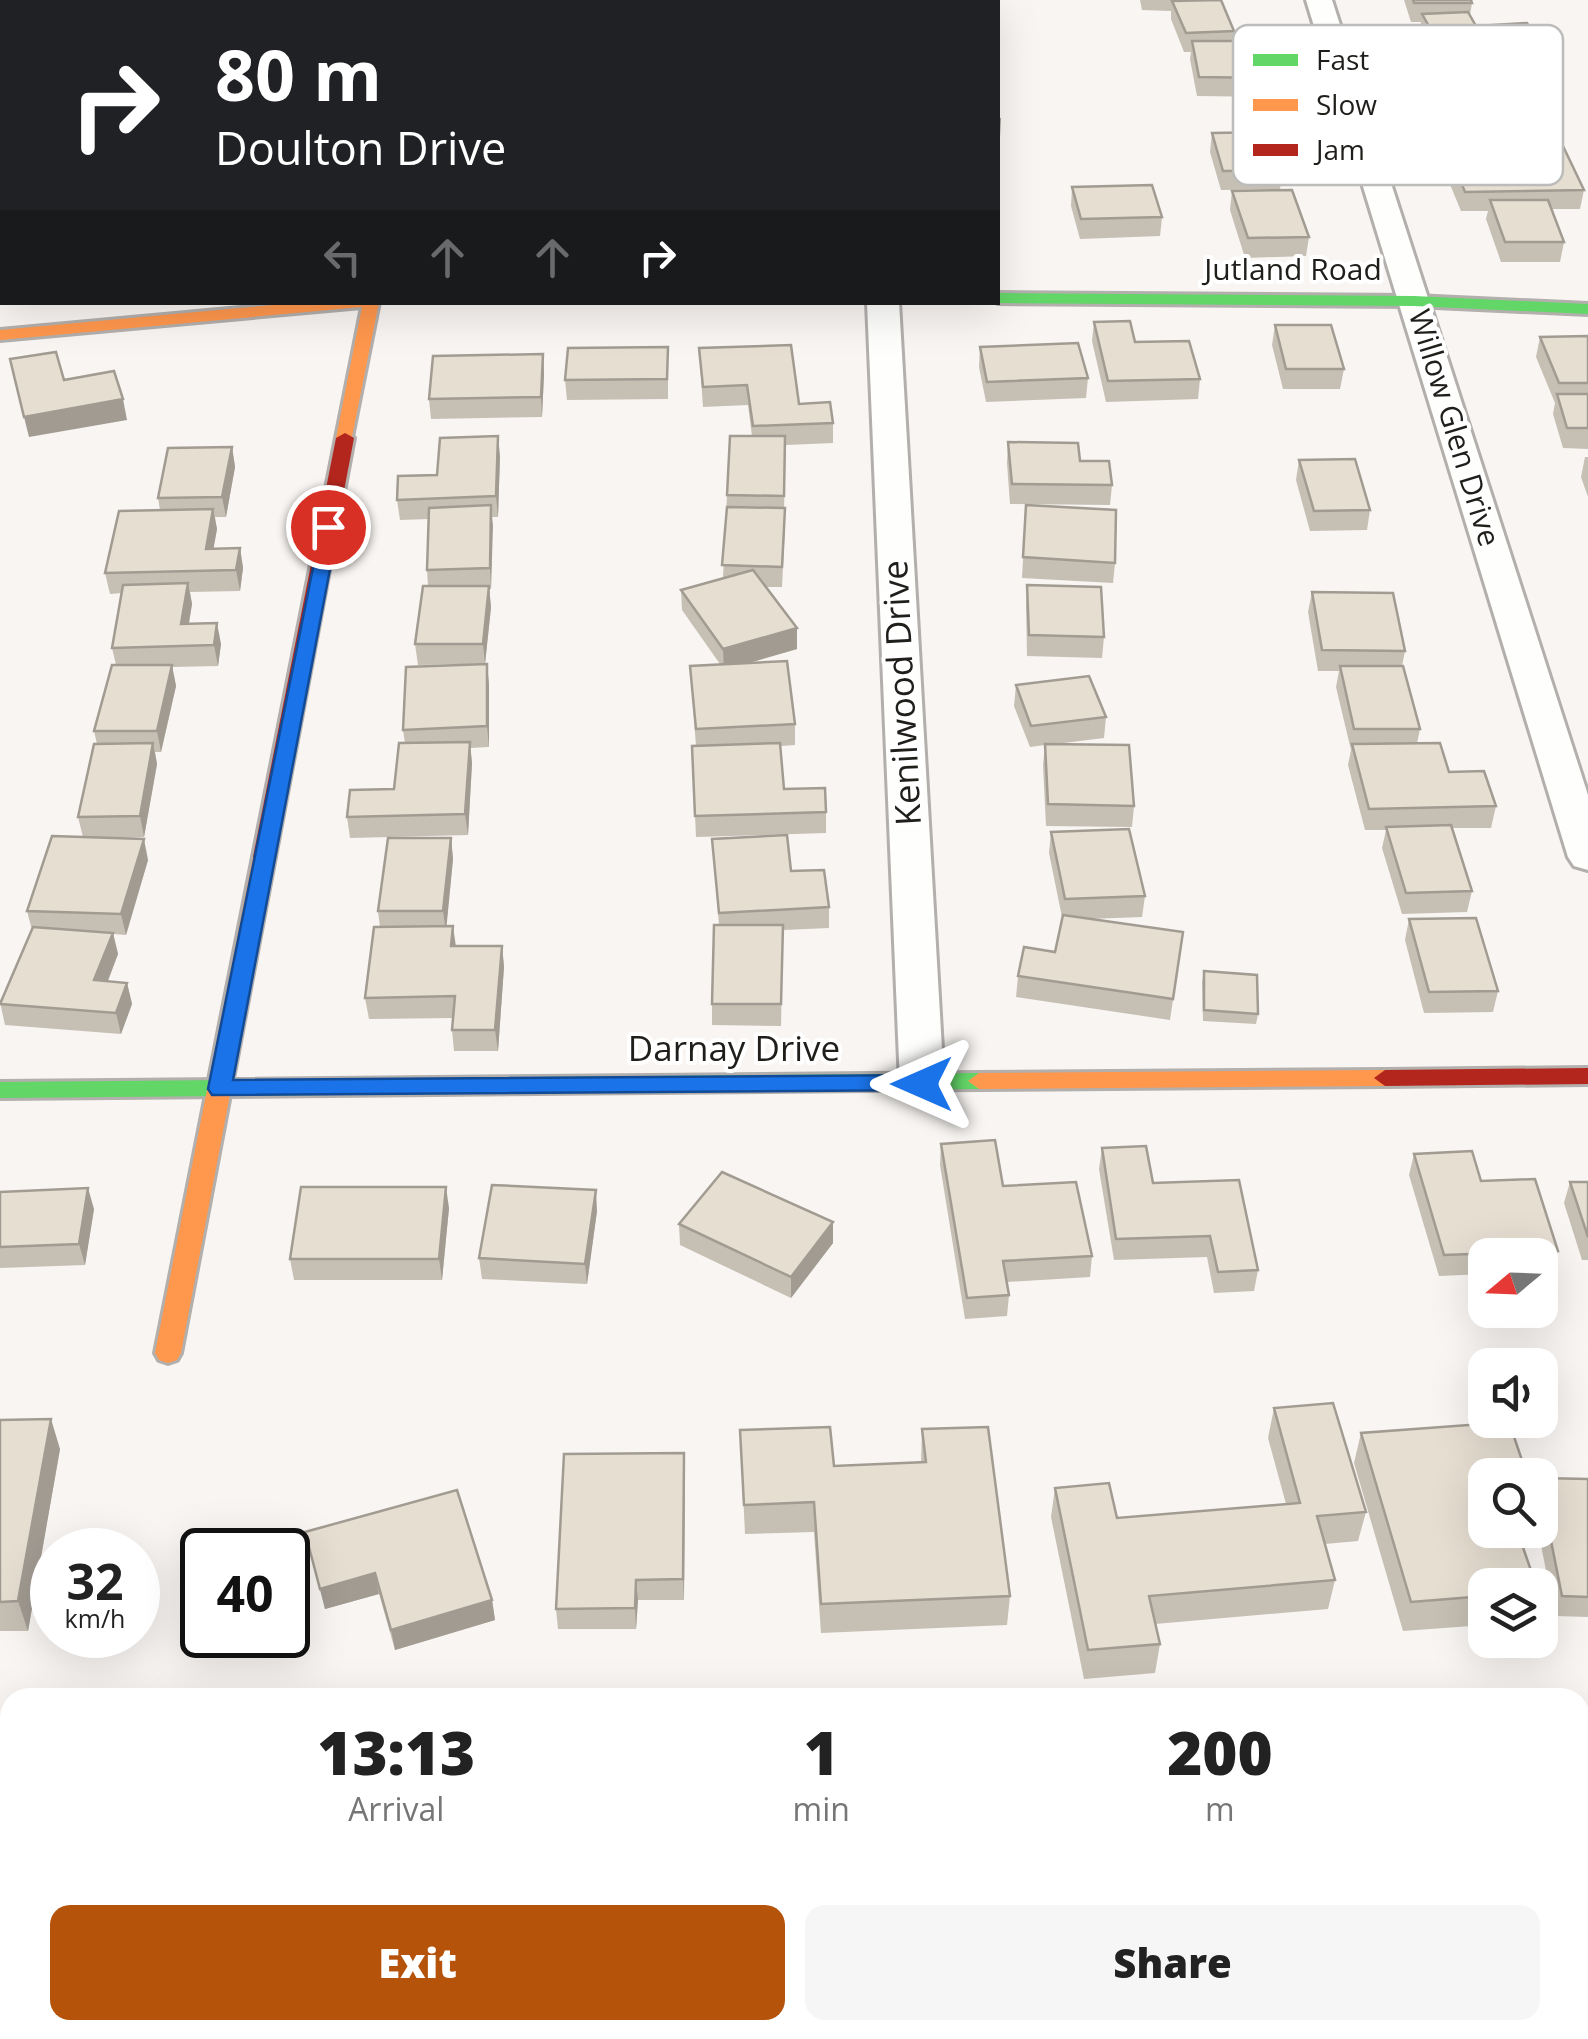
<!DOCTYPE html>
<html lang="en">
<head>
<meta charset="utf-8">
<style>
  body { margin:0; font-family:"Open Sans",sans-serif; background:#f6f6f6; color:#222; height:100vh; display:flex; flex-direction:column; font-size:38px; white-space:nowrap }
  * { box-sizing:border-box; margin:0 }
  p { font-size:32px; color:#767676 }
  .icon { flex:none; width:55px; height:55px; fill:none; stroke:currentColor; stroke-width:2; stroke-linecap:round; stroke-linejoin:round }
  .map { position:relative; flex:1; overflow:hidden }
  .details { position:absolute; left:0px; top:1688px; width:1590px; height:352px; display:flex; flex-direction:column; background:#fff; border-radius:30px 30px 0 0; box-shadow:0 10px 40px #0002 }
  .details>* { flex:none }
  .guide { position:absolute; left:0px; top:0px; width:1000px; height:305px; box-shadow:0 10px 40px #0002; background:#202124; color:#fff; overflow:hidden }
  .needle { width:65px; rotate:251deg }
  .tools { position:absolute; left:1468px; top:1238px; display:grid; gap:20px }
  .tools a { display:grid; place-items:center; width:90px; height:90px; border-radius:20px; background:#fff; box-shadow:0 10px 40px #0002; font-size:50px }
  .speed { position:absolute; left:30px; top:1528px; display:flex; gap:20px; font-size:50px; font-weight:700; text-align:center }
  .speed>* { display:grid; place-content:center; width:130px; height:130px; border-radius:50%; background:#fff; box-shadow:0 10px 40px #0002; line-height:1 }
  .speed small { font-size:25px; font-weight:400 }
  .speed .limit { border:5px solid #111; border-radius:15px; background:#fff; color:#111 }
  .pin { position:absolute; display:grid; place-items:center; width:85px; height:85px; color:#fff; margin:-42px; border:5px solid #fff; border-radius:50%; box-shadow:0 2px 10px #0007 }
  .me { position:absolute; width:110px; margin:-55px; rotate:270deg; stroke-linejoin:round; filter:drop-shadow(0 0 8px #0008) }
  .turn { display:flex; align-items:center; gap:35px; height:210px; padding:0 50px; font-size:45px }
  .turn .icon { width:130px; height:130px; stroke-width:2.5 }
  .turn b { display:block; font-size:70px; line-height:85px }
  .lanes { display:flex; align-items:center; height:95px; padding:0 50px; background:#0003; justify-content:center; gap:50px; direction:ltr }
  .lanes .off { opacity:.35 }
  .eta { display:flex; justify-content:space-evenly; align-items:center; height:170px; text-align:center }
  .eta b { font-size:60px; font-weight:800; line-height:70px }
  .button { display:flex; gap:20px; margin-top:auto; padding:20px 50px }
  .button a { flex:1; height:115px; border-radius:20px; background:#b45309; color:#fff; font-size:40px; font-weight:800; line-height:115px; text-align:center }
  .button a+a { background:#f6f6f6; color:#222 }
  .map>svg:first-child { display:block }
</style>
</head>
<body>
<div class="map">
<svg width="1588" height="2039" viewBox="0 0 1588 2039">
  <rect width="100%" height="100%" fill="#f8f5f2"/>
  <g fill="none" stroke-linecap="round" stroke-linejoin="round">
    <g stroke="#b2afad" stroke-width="6">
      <g id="street">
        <polygon points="329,0 355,0 356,2 329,2"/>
        <polygon points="771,0 797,0 798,2 771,2"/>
        <polygon points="1306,0 1332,0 1588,795 1588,870 1574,866 1568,857"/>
        <polygon points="867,302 899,302 944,1084 937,1095 922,1100 907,1095 900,1084"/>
        <rect x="1580" y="1734" width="8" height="48"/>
        <rect x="0" y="1748" width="10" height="48"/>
        <polygon points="10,2023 10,2030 65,2030 63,2039 5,2039"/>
        <polygon points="975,2030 1033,2030 1034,2039 976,2039"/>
      </g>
    </g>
    <g stroke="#b2afad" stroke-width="6">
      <g id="fast">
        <polygon points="998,293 1414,296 1588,304 1588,314 1414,306 998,303"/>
        <polygon points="979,1073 990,1081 979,1089 0,1098 0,1082"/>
      </g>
    </g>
    <g stroke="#b2afad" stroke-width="6">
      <g id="slow">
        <polygon points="305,302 379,302 351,442 339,442 336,438 362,307 0,340 0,330"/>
        <polygon points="264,850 275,857 181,1353 177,1360 168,1363 159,1360 155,1353 253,857"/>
        <polygon points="1385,1070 1396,1078 1385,1086 979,1089 968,1081 979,1073"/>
      </g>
    </g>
    <g stroke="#b2afad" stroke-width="6">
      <g id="jam">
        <polygon points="345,433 354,438 275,857 264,864 253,857 336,438"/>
        <polygon points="1588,1068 1588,1084 1385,1086 1374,1078 1385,1070"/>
      </g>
    </g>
    <use href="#street" fill="#fefefd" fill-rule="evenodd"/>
    <use href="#fast" fill="#63d668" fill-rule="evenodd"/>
    <use href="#slow" fill="#ff974d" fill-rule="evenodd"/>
    <use href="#jam" fill="#b3261e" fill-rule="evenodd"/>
  </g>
  <g fill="#c6bfb4">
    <polygon points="0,0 48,0 49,2 2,2 2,268 0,268 0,131 2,130 0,122"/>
    <polygon points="435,0 553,0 554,2 435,2"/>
    <rect x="867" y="0" width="72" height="2"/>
    <polygon points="1140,0 1221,0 1234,31 1233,41 1274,78 1272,97 1197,96 1190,59 1191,52 1184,52 1171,19 1171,11 1142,10"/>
    <polygon points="1404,0 1471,0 1472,3 1470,15 1476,26 1536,37 1532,56 1508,57 1507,65 1499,65 1513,91 1511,102 1530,136 1528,145 1584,190 1580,209 1552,209 1564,242 1560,262 1501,262 1486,219 1488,211 1461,211 1442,165 1443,158 1413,160 1403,139 1406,120 1450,118 1451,112 1422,112 1414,96 1417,77 1435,77 1437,63 1419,32 1421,22 1411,22"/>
    <polygon points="1212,133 1283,170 1280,189 1221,190 1210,152"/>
    <polygon points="1072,187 1162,217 1160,236 1080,239 1071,206"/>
    <polygon points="1232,191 1309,237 1306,256 1245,258 1230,210"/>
    <polygon points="1094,322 1135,342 1200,379 1198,399 1106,402 1092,341"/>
    <polygon points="1275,325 1344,369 1340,389 1283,389 1272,345"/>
    <polygon points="1588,336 1588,449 1563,448 1553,414 1555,403 1536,357 1540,337"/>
    <polygon points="668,347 668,399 567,400 565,380"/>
    <polygon points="980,347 1088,378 1086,398 986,402 979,367"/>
    <polygon points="699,348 833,423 833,443 786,445 784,508 785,528 782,587 766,587 797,628 797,649 749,663 795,724 795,745 781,746 784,789 826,812 826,833 696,837 692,746 696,746 690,666 720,664 682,610 681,590 723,578 727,495 752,436 748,405 703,407"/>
    <polygon points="543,354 544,374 542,417 431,419 429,399"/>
    <polygon points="1008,442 1080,461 1112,485 1110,505 1010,504 1007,463"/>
    <polygon points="232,447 235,467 226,517 215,517 217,529 213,548 240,548 243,568 240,591 190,592 192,604 189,624 221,644 218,666 172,667 176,686 161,752 155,752 157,764 144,837 104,838 148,860 126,935 113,934 118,954 108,981 127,983 132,1004 121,1034 5,1025 0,1002 32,930 27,911 83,837 78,817 97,744 94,731 116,665 112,648 122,593 110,594 105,573 160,510 158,498"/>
    <polygon points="500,456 498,517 492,517 491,589 489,589 491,607 485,664 487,664 489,685 489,747 470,748 472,763 468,835 350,838 347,817 394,789 405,743 403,730 467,664 418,665 415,644 428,586 427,570 429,519 400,520 397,500 437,475"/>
    <polygon points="1585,457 1588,457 1588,497 1581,477"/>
    <polygon points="1299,460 1370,510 1367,530 1310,531 1296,480"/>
    <polygon points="1026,505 1115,563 1113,583 1022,578"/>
    <polygon points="1027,585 1104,637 1102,658 1027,656 1026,606"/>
    <polygon points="1312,592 1405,651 1402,666 1420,729 1417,743 1449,772 1496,806 1491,828 1452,828 1472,891 1467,912 1402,914 1382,848 1386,830 1365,830 1348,765 1351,750 1336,687 1339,671 1318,671 1308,612"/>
    <polygon points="1016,685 1106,717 1104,738 1056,744 1134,806 1132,827 1046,826 1043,765 1045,745 1030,747 1014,706"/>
    <polygon points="1051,832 1145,896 1142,917 1089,919 1183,932 1170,1020 1016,997 1018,976 1055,952 1062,917 1049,853"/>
    <polygon points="451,838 453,859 446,926 456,946 502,946 504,967 498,1051 454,1051 452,1030 453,1018 369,1019 365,998 380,927 378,911"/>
    <polygon points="712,839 791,871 829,907 829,928 783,930 781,1026 712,1025 712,1004 719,925"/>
    <polygon points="1409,919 1498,991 1493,1012 1424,1013 1405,940"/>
    <polygon points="1204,971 1258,1014 1256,1024 1203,1021 1202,982"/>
    <polygon points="941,1144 1003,1186 1092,1256 1090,1277 1007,1282 1009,1295 1007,1316 965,1319 940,1165"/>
    <polygon points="1102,1148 1153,1183 1258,1270 1254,1291 1214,1293 1207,1257 1114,1260 1099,1169"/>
    <polygon points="1414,1154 1481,1181 1558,1251 1552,1272 1540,1272 1540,1255 1485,1255 1485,1274 1439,1276 1409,1175"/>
    <polygon points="1570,1182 1588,1182 1588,1260 1582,1260 1564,1203"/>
    <polygon points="0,1192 94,1209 85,1265 0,1268"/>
    <polygon points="449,1208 442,1280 294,1280 290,1259"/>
    <polygon points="597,1211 587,1284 482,1279 479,1258"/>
    <polygon points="679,1224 833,1243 791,1298 680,1245"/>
    <polygon points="1274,1408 1366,1512 1358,1541 1325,1544 1335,1580 1328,1609 1155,1624 1160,1644 1155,1673 1084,1679 1051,1517 1055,1488 1117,1518 1286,1504 1268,1438"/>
    <polygon points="0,1420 60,1449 28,1631 0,1631"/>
    <polygon points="922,1429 1010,1596 1007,1625 821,1633 814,1532 745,1534 740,1430 834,1466 921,1462"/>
    <polygon points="1361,1433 1485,1475 1485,1625 1403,1631 1354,1463"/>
    <polygon points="684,1453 684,1600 638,1600 636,1629 558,1629 556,1609"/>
    <polygon points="1540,1478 1588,1479 1588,1617 1555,1616 1538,1530 1540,1530"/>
    <polygon points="305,1532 492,1600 495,1620 395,1650 379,1594 325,1609"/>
    <polygon points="215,2030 412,2030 412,2039 218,2039"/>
    <polygon points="1172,2030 1295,2030 1219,2039 1174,2039"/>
  </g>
  <g fill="#a19b92">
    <polygon points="178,0 194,0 195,2 179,2"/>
    <polygon points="222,0 245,0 246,2 201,2"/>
    <polygon points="998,118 1001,118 1000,137 998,137"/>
    <polygon points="543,354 544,374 542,417 541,397"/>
    <polygon points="123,399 127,420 29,437 24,417"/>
    <polygon points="498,436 500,456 498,517 496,496"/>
    <polygon points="232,447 235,467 226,517 222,497"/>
    <polygon points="491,505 493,526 491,589 490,568"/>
    <polygon points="213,509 217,529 210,569 206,549"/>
    <polygon points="240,548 243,568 240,591 236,570"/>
    <polygon points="188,583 192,604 185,645 181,624"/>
    <polygon points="489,586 491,607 485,664 483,644"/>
    <polygon points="217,623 221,644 218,666 214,645"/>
    <polygon points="797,628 797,649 724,670 723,649"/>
    <polygon points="487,664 489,685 489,747 487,726"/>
    <polygon points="172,665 176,686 161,752 157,731"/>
    <polygon points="470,742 472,763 468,835 465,814"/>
    <polygon points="153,743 157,764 144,837 140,816"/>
    <polygon points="451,838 453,859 446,932 443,911"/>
    <polygon points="144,839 148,860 126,935 121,914"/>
    <polygon points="453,926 456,947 451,946"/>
    <polygon points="113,933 118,954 100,1001 94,980"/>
    <polygon points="502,946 504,967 498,1051 495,1030"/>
    <polygon points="127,983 132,1004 121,1034 116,1013"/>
    <polygon points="446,1187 449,1208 442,1280 439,1259"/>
    <polygon points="88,1188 94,1209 85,1265 79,1244"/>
    <polygon points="596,1190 597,1211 587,1284 585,1264"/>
    <polygon points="833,1222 833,1243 791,1298 791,1277"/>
    <polygon points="51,1419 60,1449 28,1631 18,1601"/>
    <polygon points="684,1453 685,1473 684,1600 683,1579"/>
    <polygon points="375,1573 379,1594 325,1609 320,1589"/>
    <polygon points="636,1580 638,1600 636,1629 635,1608"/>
    <polygon points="492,1600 495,1620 395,1650 391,1630"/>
    <polygon points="407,2030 412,2030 412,2039 408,2039"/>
  </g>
  <g fill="#e6ded1" stroke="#a19b92" stroke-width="2.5">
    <polygon points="0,0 46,0 46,2 2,2 2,26 0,26"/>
    <polygon points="195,0 222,0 201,2 195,2"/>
    <polygon points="509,0 553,0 554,2 483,2"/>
    <polygon points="874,0 927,0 928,2 876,2"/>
    <polygon points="1221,0 1234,31 1186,33 1172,1"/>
    <polygon points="1413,0 1471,0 1472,3 1414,3"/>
    <polygon points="1468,12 1476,26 1527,23 1536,37 1506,39 1511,46 1442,49 1422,14"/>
    <polygon points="2,40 2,70 0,70 0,41"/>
    <polygon points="1192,41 1248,41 1252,58 1270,59 1274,78 1199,77"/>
    <rect x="0" y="82" width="2" height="33"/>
    <polygon points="2,130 2,168 0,168 0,131"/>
    <polygon points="1271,132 1283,170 1223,171 1212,133"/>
    <polygon points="1562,144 1584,190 1465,192 1446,146"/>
    <polygon points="0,178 2,178 2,248 0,249"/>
    <polygon points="1152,185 1162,217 1081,219 1072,187"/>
    <polygon points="1292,190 1309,237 1248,238 1232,191"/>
    <polygon points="1490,200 1548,200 1564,242 1505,242"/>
    <polygon points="1130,321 1135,342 1189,341 1200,379 1108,381 1094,322"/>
    <polygon points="1275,325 1331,325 1344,369 1286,369"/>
    <polygon points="1588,336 1588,383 1559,383 1540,337"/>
    <polygon points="1078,343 1088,378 987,382 980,347"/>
    <polygon points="791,345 799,404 830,402 833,423 753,426 747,385 703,387 699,348"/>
    <polygon points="668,347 667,379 565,380 568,348"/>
    <polygon points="56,352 64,380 114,371 123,399 24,417 10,359"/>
    <polygon points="543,354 541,397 429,399 433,356"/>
    <polygon points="1557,394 1588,394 1588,428 1567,428"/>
    <polygon points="498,436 496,496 397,500 398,476 437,475 440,438"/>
    <polygon points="730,436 785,436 784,496 727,495"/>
    <polygon points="1008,442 1078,443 1080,461 1109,461 1112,485 1012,484"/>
    <polygon points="232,447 222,497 158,498 168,448"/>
    <polygon points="1355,459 1370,510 1314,511 1299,460"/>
    <polygon points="491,505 490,568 427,570 429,508"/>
    <polygon points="1026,505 1116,510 1115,563 1023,557"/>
    <polygon points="727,507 785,508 782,567 722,565"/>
    <polygon points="213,509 206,549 240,548 236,570 105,573 119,511"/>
    <polygon points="753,570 797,628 723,649 681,590"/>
    <polygon points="188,583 181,624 217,623 214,645 112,648 123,585"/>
    <polygon points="1027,585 1101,587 1104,637 1029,635"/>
    <polygon points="423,586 489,586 483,644 415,644"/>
    <polygon points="1312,592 1393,593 1405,651 1322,650"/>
    <polygon points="787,661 795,724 696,729 690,666"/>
    <polygon points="487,664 487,726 403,730 406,667"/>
    <polygon points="112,665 172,665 157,731 94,731"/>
    <polygon points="1340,666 1403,666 1420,729 1354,729"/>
    <polygon points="1089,676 1106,717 1031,726 1016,685"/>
    <polygon points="470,742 465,814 347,817 350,790 394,789 399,743"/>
    <polygon points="153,743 140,816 78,817 94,744"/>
    <polygon points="780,743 784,789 825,788 826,812 695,816 692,746"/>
    <polygon points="1440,743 1449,772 1484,771 1496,806 1369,809 1352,744"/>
    <polygon points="1045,744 1129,745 1134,806 1048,804"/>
    <polygon points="1451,825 1472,891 1406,893 1386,827"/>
    <polygon points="1129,829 1145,896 1065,899 1051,832"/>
    <polygon points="787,835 791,871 824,870 829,907 719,913 712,839"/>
    <polygon points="52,836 144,839 121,914 27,911"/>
    <polygon points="388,838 451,838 443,911 378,911"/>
    <polygon points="1063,915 1183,932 1173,999 1018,976 1024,947 1055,952"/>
    <polygon points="1476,918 1498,991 1429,992 1409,919"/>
    <polygon points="714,925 783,925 781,1004 712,1004"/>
    <polygon points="453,926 451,946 502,946 495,1030 452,1030 455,996 365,998 374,927"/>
    <polygon points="33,927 113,933 94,980 127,983 116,1013 0,1004"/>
    <polygon points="1204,971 1257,975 1258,1014 1204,1010"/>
    <polygon points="995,1140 1003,1186 1076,1182 1092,1256 1003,1261 1009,1295 967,1298 941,1144"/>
    <polygon points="1146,1146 1153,1183 1239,1180 1258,1270 1218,1272 1210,1236 1116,1239 1102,1148"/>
    <polygon points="1472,1151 1481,1181 1535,1179 1558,1251 1444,1255 1414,1154"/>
    <polygon points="722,1172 833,1222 791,1277 679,1224"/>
    <polygon points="1570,1182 1588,1182 1588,1237"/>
    <polygon points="492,1185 596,1190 585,1264 479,1258"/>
    <polygon points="301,1187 446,1187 439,1259 290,1259"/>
    <polygon points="88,1188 79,1244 0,1247 0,1192"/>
    <polygon points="1333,1403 1366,1512 1317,1516 1335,1580 1149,1596 1160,1644 1088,1650 1055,1488 1109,1483 1117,1518 1300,1503 1274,1408"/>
    <polygon points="51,1419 18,1601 0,1602 0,1420"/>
    <polygon points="1509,1422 1527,1475 1485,1475 1485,1530 1517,1530 1536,1585 1485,1585 1485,1596 1411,1602 1361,1433"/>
    <polygon points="830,1427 834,1466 926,1462 922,1429 988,1427 1010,1596 821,1604 814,1502 744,1505 740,1430"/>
    <polygon points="684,1453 683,1579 636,1580 635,1608 556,1609 564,1454"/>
    <polygon points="1540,1478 1588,1479 1588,1597 1562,1596 1540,1486"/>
    <polygon points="457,1490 492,1600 391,1630 375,1573 320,1589 305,1532"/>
    <polygon points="656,2030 791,2030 792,2039 657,2039"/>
  </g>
  <polygon fill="#1a73e8" stroke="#114b97" stroke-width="2.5" points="322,523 338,527 233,1080 922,1075 930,1078 930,1090 212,1095 208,1089"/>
  <g text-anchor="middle" stroke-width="8" stroke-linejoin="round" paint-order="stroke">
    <g font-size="30" fill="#201e1b" stroke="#fff">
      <text x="1293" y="280">Jutland Road</text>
      <text transform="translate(1454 428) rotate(73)" y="10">Willow Glen Drive</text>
    </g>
    <g font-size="35" fill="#201e1b" stroke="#fff">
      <text transform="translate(902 693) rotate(-93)" y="12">Kenilwood Drive</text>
      <text x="734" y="1061">Darnay Drive</text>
    </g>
  </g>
  <rect x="1233" y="25" width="330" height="160" rx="15" fill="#fff" stroke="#bcbcbb" stroke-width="2.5"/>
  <rect x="1253" y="54" width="45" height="12" fill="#63d668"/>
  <rect x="1253" y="99" width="45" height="12" fill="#ff974d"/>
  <rect x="1253" y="144" width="45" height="12" fill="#b3261e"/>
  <g font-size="28" fill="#201e1b">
    <text x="1316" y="70">Fast</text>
    <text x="1316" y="115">Slow</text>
    <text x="1316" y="160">Jam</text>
  </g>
</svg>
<div class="tools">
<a><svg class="needle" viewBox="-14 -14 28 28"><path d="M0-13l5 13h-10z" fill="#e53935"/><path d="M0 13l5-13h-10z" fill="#767676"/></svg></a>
<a><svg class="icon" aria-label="sound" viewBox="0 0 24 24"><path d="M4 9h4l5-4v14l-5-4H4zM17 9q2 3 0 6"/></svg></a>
<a><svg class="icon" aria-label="search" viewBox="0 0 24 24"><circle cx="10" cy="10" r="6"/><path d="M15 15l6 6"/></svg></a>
<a><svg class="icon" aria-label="layers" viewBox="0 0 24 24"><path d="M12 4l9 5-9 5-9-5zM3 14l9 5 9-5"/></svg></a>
</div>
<div class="speed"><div>32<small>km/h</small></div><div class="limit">40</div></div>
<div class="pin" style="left:328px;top:527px;background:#d93025"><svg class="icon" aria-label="arrive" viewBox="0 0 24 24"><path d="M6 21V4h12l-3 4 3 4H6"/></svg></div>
<svg class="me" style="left:922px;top:1084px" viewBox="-20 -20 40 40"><path d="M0-17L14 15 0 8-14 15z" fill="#1a73e8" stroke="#fff" stroke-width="4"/></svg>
<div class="guide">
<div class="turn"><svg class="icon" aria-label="right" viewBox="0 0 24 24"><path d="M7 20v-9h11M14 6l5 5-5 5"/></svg><div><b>80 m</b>Doulton Drive</div></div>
<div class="lanes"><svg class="icon off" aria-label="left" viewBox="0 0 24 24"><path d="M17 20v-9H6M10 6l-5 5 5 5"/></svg><svg class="icon off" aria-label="ahead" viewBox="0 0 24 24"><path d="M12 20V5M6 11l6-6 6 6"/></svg><svg class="icon off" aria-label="ahead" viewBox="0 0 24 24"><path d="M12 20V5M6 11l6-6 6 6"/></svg><svg class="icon" aria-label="right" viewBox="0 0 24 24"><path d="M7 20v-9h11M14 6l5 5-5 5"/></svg></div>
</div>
<section class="details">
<div class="eta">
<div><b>13:13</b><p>Arrival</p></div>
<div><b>1</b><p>min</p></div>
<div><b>200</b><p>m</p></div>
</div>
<div class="button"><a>Exit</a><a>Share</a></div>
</section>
</div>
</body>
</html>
